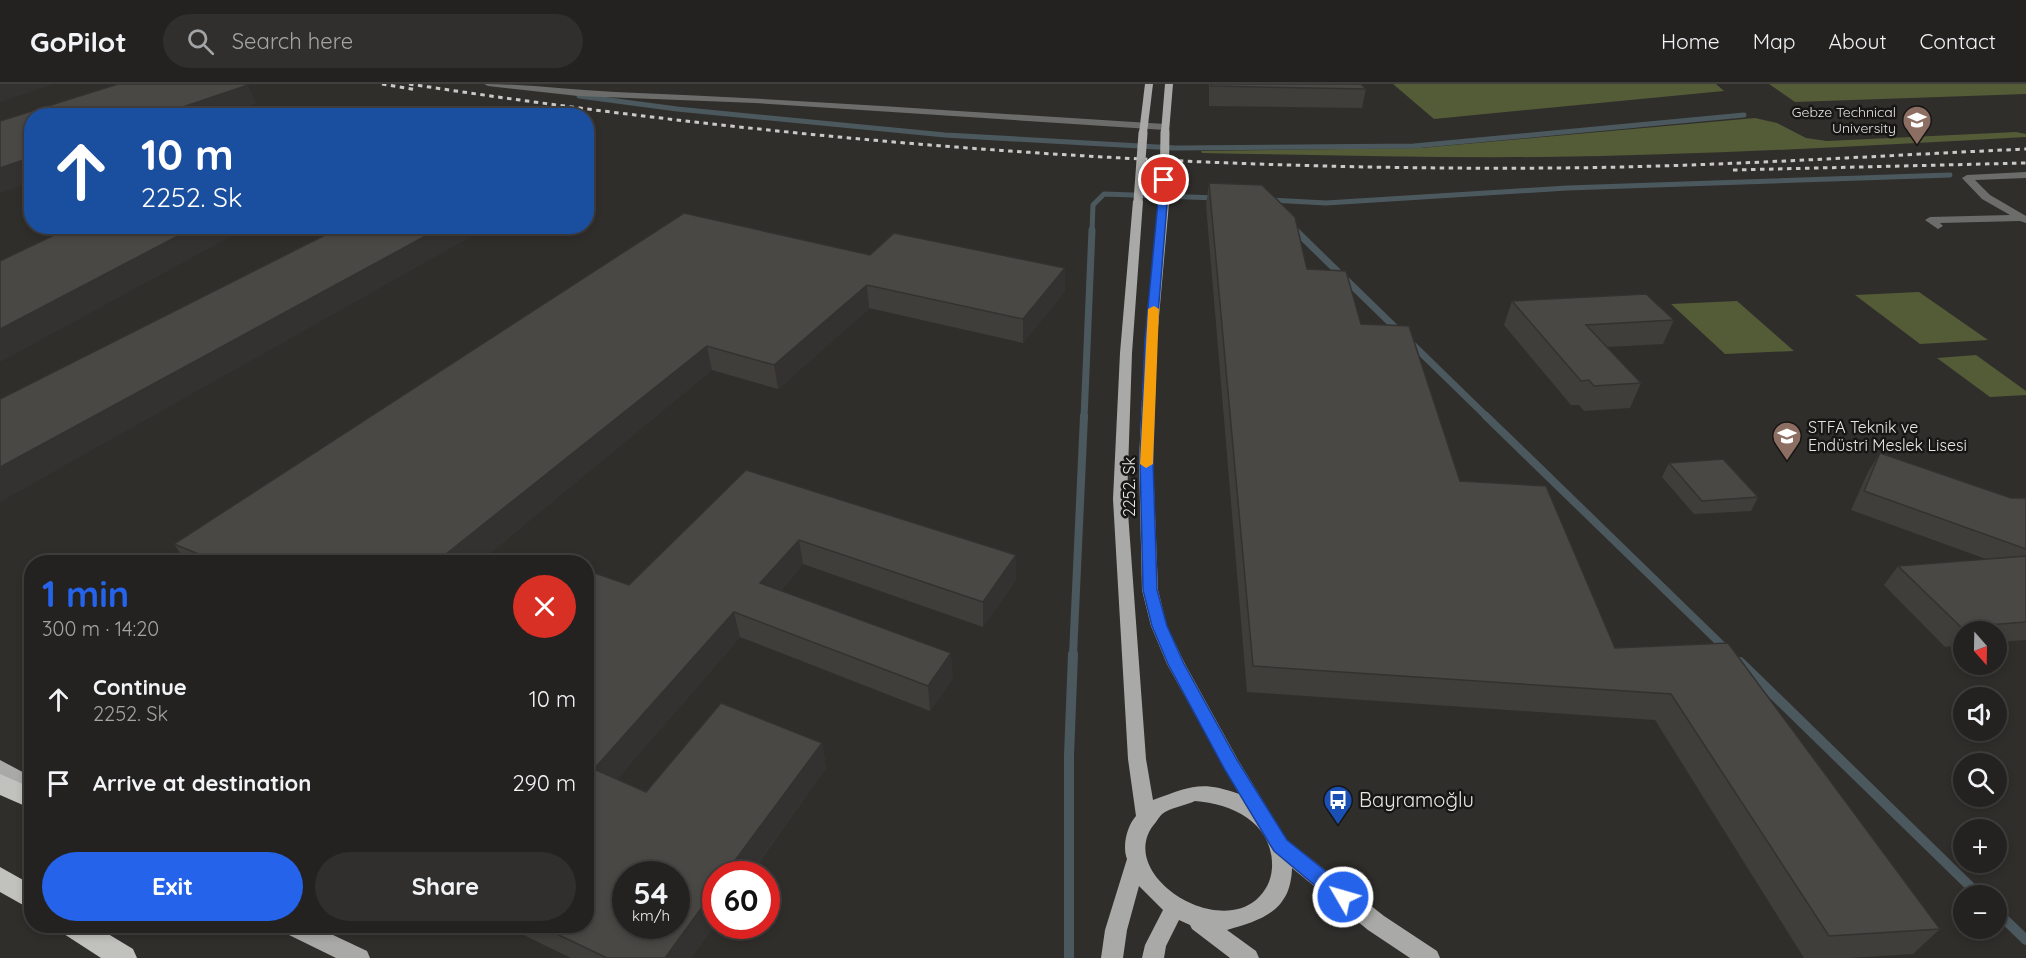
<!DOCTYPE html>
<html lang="en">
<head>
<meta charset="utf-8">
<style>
  body { margin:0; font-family:Quicksand,sans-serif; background:#302f2d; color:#f1f3f6; height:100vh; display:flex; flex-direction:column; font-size:22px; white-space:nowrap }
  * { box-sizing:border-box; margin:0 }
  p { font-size:20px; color:#a3a4a5 }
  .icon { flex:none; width:33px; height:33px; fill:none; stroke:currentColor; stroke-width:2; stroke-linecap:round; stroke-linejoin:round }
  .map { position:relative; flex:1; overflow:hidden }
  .side { position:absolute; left:24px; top:471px; width:570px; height:378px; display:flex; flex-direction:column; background:#242220; border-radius:24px; box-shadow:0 3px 9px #0003,0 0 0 2px #413f3e }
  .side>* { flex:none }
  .hud { position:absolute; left:24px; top:24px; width:570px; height:126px; border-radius:24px; box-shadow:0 3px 9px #0003,0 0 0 2px #413f3e; background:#1a4fa0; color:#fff; overflow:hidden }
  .needle { width:39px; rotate:160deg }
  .buttons { position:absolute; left:1953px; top:537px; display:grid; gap:12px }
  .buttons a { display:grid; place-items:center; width:54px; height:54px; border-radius:50%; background:#242220; box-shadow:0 3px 9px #0003,0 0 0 2px #413f3e; font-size:30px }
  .speed { position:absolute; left:612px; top:777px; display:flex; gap:12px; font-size:30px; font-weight:700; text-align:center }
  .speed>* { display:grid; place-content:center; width:78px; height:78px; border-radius:50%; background:#242220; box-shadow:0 3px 9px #0003,0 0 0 2px #413f3e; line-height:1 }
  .speed small { font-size:15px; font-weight:400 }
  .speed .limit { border:9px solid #d22; background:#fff; color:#111 }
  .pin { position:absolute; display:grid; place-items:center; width:51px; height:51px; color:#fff; margin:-26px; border:3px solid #fff; border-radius:50%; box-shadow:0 2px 6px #0007 }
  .me { position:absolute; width:66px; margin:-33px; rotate:308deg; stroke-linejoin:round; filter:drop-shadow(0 0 4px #0008) }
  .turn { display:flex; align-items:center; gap:21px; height:126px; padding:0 18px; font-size:27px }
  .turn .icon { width:78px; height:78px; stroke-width:2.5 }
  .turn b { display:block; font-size:42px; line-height:51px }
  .round { display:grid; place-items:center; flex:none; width:63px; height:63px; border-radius:32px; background:#302f2d }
  .headline { display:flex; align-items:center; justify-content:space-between; height:102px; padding:0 18px }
  h1 { font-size:36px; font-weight:800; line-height:45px; color:#2563eb }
  .primary-button { display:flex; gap:12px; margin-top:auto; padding:12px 18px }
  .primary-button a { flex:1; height:69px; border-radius:36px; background:#2563eb; color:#fff; font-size:24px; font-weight:800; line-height:69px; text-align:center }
  .primary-button a+a { background:#302f2d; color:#f1f3f6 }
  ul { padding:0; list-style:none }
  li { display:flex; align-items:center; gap:18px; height:84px; padding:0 18px }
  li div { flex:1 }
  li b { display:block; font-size:22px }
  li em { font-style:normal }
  header { display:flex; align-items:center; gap:36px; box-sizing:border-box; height:84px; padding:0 30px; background:#242220; border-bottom:2px solid #413f3e }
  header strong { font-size:28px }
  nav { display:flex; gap:33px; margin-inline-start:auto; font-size:21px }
  .search { width:420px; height:54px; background:#302f2d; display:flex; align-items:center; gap:15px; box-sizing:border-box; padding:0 21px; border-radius:33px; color:#a3a4a5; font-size:22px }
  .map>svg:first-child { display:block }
</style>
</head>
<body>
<header>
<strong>GoPilot</strong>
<div class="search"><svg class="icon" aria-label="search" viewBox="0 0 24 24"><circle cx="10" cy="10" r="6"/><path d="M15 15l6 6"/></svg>Search here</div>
<nav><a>Home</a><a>Map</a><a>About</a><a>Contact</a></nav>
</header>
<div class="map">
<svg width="2026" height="874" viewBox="0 0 2026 874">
  <rect width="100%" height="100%" fill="#302e2b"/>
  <g fill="#545b37">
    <polygon points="1393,0 1716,0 1724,7 1434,35"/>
    <polygon points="1769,0 2026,0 2026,10 1795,18"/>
    <path d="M1755,34L1777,39L1806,54L1827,57L2016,48L2026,50V53C1865,62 1703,71 1542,73C1429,74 1315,71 1202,69L1201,67L1421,64Z"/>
    <polygon points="1919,208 1988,256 1920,260 1855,211"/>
    <polygon points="1737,217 1794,267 1725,270 1671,220"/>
    <polygon points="1976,271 2026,307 2026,311 1990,313 1937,274"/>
  </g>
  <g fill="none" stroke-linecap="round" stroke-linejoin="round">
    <g stroke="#4b595f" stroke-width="5">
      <polyline points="579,12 677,25 945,51 1175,64 1414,62 1744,31"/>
      <polyline points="1269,116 1326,119 1567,104 1950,91"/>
      <polyline points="1292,143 1296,147"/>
      <polyline points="1092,147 1093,121 1104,110 1217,114"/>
    </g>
    <g stroke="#4b595f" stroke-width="7">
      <polyline points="1295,146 1488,334"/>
      <polyline points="1084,334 1092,146"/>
    </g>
    <g stroke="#4b595f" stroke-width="8">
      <polyline points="1486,332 1728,567"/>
      <polyline points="1073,571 1084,332"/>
    </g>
    <g stroke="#4b595f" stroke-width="10">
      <polyline points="1740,578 1980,812"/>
      <polyline points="1996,827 2026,856"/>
      <polyline points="1069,874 1069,672 1073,570"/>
    </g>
    <g fill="#6c6d6b" fill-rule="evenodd">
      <path d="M484,0C528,0 571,6 615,8C799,15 982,29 1165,40L1169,43L1165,46L755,19L578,12L488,2Z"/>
      <polygon points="2026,88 2026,94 1975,96 1990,111 2026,132 2026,139 2020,137 1940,139 1943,142 1938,145 1925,136 1930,133 2010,131 1982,115 1962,94 1967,91"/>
    </g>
    <g fill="#a9aaa7" fill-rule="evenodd">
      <polygon points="1145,0 1153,0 1147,49 1143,52 1139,49"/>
      <polygon points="1165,0 1173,0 1169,48 1165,51 1161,48"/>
      <path d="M1138,114L1143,117L1132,269L1127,415L1146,675L1153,716C1190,703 1200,696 1239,710L1167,580L1151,542L1142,506L1139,376L1145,255L1159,119L1164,116L1169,119L1157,255L1153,376L1158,506L1167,542L1185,580L1238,676L1287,756L1384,832L1437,867L1440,874H1410L1368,846L1292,784C1291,827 1262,836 1227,846L1256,867L1259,874H1230L1192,845L1190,841L1179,836L1166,862L1164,874H1142L1145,861L1163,826L1139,802L1127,846L1123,874H1101L1105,846L1127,775C1122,762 1127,742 1136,732L1128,675L1113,415L1120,269L1133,117ZM1195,717C1234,720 1274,740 1272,784C1271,797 1266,807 1256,816C1211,853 1113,786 1156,738C1158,735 1161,730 1165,728C1174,723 1186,721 1195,717Z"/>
      <polygon points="0,676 32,693 32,711 0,693"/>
      <polygon points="282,842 314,842 367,867 370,874 336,874 285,849"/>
    </g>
    <g fill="#c1c2be" fill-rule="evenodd">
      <polygon points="0,690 32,704 32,725 0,711"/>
      <polygon points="0,783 32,801 32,826 0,808"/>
      <polygon points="60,842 95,842 133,865 137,874 101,874 64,850"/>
    </g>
    <g stroke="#cbc9c7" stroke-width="3" stroke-dasharray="4.5 4.5" stroke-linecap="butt">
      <polyline points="382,0 417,6"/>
      <path d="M409,0C791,58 1168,87 1554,84C1711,83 1869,72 2026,65"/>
      <polyline points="1733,86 2026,79"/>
    </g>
    <g stroke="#a9aaa7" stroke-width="9">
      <polyline points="1138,117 1143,49"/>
      <polyline points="1164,119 1165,48"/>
    </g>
  </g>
  <g fill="#403e3a">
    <polygon points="1209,0 1361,0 1366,5 1362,24 1209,22"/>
    <polygon points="1209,99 1307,185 1361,240 1460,397 1615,564 1728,559 1940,845 1913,870 1848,874 1804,874 1655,636 1247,608 1206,121"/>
    <polygon points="870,171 1065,184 1065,207 1023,259 869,224 778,305 712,286 479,478 186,478 174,460"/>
    <polygon points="1512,217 1674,236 1663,260 1607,263 1641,299 1630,324 1584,327 1579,321 1571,321 1504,241"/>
    <polygon points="1880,369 2011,414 2026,414 2026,556 1996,558 1996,548 1964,548 1964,561 1945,563 1884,501 1898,482 1986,475 1851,426 1868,388"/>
    <polygon points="1669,379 1758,413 1751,427 1694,430 1662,393"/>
    <polygon points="746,386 1016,496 983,543 803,480 781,506 953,594 930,627 740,553 617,695 646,708 822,659 826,684 691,874 571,874 505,842 586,842 629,501"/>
  </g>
  <g fill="#343230">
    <polygon points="0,0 54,0 0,18"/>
    <polygon points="248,1 256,20 224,32 156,32"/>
    <polygon points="32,73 32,98 0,109 0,84"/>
    <polygon points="197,142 250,142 0,278 0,245"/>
    <polygon points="444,142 490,142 0,418 0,383"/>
    <polygon points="1065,184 1065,207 1023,259 1023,235"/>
    <polygon points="867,201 869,224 778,305 774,281"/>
    <polygon points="707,262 712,286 479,478 436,478"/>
    <polygon points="799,456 803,480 765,524 760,499"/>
    <polygon points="1016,471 1016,496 983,543 983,518"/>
    <polygon points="734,528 740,553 604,710 594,685"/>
    <polygon points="951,569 953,594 930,627 928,602"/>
    <polygon points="822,659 826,684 750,790 725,790"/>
    <polygon points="716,804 716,839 691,874 665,874"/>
  </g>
  <g fill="#4a4844" stroke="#343230" stroke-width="1.5" fill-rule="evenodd">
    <polygon points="118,0 245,0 248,1 156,32 32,32 32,73 0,84 0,37"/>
    <polygon points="1211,0 1361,0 1366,5 1211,2"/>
    <polygon points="1209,99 1262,101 1295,133 1307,185 1346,187 1361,240 1409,242 1460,397 1546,402 1615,564 1728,559 1940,845 1829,852 1671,610 1253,582"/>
    <polygon points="684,129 870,171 894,149 1065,184 1023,235 867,201 774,281 707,262 436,478 218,478 174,460"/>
    <polygon points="73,142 197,142 0,245 0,177"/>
    <polygon points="343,142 444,142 0,383 0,315"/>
    <polygon points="1646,210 1674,236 1586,241 1641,299 1594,302 1589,296 1581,297 1512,217"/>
    <polygon points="1880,369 2011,414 2026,414 2026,465 1864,407"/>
    <polygon points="1723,375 1758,413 1702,417 1669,379"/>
    <path d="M746,386L1016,471L983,518L799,456L760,499L951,569L928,602L734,528L594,685L646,708L721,619L822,659L725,790H716V804L665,874H607L540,842H586V486L629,501ZM626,790H676V842H626Z"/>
    <polygon points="2026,472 2026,538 1961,543 1898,482"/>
  </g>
  <polygon fill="#2563eb" stroke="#184099" stroke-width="1.5" points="1164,93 1169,96 1156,255 1153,376 1157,506 1167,542 1184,580 1237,676 1287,756 1349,806 1352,813 1349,819 1343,821 1336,819 1274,767 1225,686 1168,580 1152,542 1143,506 1140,376 1145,255 1160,96"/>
  <polygon fill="#f59e0b" points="1154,222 1159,225 1153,380 1146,384 1140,380 1148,225"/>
  <defs>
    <g id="university-pin" transform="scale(1.5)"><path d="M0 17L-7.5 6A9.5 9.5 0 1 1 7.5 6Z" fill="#8d6e63" stroke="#171615"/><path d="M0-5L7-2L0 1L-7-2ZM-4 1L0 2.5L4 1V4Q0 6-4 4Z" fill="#fff"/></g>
    <g id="school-pin" transform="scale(1.5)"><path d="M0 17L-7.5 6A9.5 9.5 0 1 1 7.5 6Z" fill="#8d6e63" stroke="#171615"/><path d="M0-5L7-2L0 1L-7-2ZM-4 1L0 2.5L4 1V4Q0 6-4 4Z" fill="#fff"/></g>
    <g id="bus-pin" transform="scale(1.5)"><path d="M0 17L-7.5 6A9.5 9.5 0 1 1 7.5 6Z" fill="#1a4fb4" stroke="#171615"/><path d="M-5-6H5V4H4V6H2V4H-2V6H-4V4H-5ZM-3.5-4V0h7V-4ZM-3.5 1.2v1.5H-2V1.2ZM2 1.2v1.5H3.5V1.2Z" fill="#fff"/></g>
  </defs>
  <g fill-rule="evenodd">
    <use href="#university-pin" x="1917" y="36"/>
    <use href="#school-pin" x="1787" y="352"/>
    <use href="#bus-pin" x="1338" y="716"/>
  </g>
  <g text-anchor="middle" stroke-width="5" stroke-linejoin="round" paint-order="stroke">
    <g font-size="14" fill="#e7e5e3" stroke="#171615" text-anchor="end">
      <text x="1896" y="33">Gebze Technical<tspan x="1896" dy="16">University</tspan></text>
    </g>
    <g font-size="16" fill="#e7e5e3" stroke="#171615" text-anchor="start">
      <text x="1808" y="349">STFA Teknik ve<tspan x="1808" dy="18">Endüstri Meslek Lisesi</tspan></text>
    </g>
    <g font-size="16" fill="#e7e5e3" stroke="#171615">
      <text transform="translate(1129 403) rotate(-90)" y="6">2252. Sk</text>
    </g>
    <g font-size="20" fill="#e7e5e3" stroke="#171615" text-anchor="start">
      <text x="1359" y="723">Bayramoğlu</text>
    </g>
  </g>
</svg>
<div class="buttons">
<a><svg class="needle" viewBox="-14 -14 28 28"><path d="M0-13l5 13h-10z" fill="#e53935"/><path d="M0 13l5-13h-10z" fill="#a3a4a5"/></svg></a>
<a><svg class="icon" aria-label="sound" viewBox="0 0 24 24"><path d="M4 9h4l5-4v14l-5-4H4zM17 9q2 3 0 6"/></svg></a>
<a><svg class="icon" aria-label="search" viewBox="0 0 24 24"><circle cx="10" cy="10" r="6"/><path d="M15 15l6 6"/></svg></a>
<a>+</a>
<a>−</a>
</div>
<div class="speed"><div>54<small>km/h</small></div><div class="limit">60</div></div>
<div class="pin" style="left:1164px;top:96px;background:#d93025"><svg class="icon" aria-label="arrive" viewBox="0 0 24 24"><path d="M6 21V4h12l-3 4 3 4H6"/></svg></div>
<svg class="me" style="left:1343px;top:813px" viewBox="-20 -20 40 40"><circle r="17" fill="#2563eb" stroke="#fff" stroke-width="3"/><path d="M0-11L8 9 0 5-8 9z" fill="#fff"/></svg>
<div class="hud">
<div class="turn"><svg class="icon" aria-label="ahead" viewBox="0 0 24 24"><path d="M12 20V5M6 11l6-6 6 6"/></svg><div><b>10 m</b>2252. Sk</div></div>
</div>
<section class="side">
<div class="headline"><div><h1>1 min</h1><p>300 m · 14:20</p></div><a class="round" style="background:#d93025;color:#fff"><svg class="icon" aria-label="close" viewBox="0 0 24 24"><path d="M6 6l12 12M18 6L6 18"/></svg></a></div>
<ul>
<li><svg class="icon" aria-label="ahead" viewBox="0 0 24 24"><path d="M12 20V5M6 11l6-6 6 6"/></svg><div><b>Continue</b><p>2252. Sk</p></div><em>10 m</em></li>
<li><svg class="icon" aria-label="arrive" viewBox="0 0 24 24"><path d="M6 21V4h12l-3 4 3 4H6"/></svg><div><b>Arrive at destination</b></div><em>290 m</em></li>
</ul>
<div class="primary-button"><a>Exit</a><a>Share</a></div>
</section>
</div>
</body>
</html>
